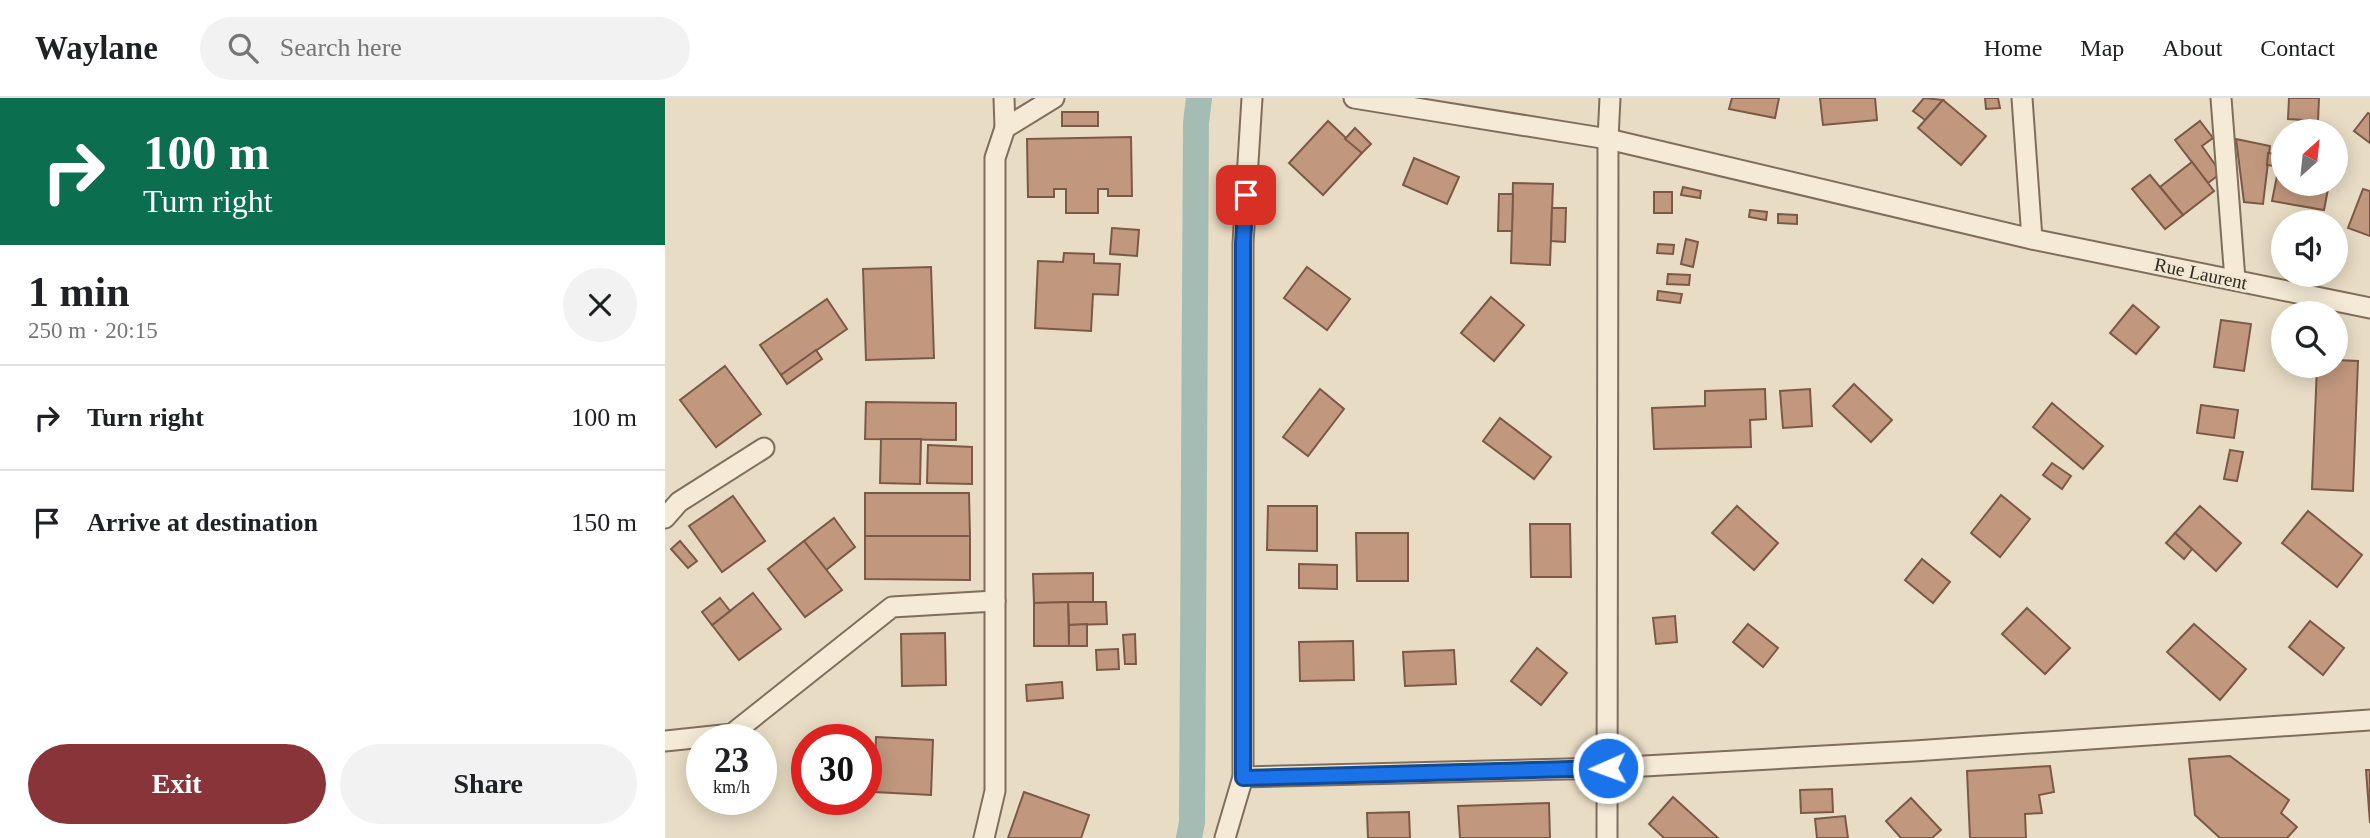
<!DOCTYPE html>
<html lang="en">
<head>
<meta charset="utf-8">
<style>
  body { margin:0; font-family:"Times New Roman",serif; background:#f2f2f2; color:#202124; height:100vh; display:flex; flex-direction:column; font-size:26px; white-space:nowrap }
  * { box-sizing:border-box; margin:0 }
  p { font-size:23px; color:#757577 }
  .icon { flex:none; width:38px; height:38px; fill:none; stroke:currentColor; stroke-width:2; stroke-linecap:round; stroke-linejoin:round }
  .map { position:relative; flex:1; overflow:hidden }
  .panel { display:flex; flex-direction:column; background:#fff; width:665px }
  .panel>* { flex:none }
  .hud { background:#0b6e4f; color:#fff; overflow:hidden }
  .needle { width:46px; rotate:27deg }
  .fabs { position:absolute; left:1606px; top:21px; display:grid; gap:14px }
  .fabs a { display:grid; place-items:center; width:77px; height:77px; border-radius:50%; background:#fff; box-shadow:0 4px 18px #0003; font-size:35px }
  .speed { position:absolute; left:21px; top:626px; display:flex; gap:14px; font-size:35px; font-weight:700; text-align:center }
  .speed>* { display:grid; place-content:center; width:91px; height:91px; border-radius:50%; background:#fff; box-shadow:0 4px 18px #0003; line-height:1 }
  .speed small { font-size:18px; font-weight:400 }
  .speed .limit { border:10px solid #d22; background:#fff; color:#111 }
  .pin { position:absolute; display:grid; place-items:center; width:60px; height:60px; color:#fff; margin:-30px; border-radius:14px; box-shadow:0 4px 10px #0006 }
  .me { position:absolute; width:77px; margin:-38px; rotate:268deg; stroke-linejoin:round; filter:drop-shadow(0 0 5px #0008) }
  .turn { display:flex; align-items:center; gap:24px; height:147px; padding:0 28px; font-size:32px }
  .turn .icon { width:91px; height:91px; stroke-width:2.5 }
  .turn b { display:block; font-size:49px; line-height:60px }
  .round { display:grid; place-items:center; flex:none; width:74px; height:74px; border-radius:37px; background:#f2f2f2 }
  .head { display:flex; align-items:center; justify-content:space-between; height:119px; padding:0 28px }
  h1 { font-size:42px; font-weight:700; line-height:52px }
  .primary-button { display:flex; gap:14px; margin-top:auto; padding:14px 28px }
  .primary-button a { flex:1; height:80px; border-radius:42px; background:#883438; color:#fff; font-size:28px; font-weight:700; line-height:80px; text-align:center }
  .primary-button a+a { background:#f2f2f2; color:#202124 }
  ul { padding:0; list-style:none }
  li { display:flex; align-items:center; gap:21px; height:105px; padding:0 28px; border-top:2px solid #e0e0e0 }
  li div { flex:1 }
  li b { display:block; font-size:26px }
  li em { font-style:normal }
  header { display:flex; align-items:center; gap:42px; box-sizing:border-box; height:98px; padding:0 35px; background:#fff; border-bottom:2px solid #e0e0e0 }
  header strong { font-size:33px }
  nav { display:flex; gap:38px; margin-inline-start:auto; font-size:24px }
  .search { width:490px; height:63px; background:#f2f2f2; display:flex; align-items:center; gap:18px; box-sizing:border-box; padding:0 24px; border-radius:38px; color:#757577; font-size:26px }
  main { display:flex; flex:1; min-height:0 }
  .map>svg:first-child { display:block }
</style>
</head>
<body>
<header>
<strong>Waylane</strong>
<div class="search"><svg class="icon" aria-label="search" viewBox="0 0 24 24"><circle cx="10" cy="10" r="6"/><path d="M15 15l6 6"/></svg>Search here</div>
<nav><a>Home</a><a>Map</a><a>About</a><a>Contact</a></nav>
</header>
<main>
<section class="panel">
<div class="hud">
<div class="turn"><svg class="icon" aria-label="right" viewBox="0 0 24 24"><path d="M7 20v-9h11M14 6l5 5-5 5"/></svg><div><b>100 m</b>Turn right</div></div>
</div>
<div class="head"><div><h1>1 min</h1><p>250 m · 20:15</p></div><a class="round"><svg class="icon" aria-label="close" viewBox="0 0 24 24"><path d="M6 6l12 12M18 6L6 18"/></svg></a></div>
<ul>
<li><svg class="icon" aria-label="right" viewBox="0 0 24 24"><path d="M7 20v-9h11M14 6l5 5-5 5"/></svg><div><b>Turn right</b></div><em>100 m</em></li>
<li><svg class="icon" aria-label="arrive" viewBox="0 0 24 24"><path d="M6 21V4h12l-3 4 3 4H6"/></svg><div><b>Arrive at destination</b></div><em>150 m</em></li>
</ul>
<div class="primary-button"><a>Exit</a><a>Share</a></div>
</section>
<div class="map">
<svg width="1705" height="740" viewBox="0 0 1705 740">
  <rect width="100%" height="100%" fill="#e8dcc4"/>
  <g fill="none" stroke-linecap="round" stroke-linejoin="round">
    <polyline stroke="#a5bcb4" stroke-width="26" points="524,740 527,724 531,25 534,0"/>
  </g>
  <g fill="#c1987e" stroke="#7c5946" stroke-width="2">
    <polygon points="1067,0 1114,0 1110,20 1064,11"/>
    <polygon points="1155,0 1210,0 1212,22 1158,27"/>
    <polygon points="1259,0 1278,2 1260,22 1248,13"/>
    <polygon points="1320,0 1333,0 1335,10 1321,11"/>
    <polygon points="1624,0 1654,0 1653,23 1623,21"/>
    <polygon points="1278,2 1321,38 1296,67 1253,30"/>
    <rect x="397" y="14" width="36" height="14"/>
    <polygon points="1703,15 1705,16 1705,45 1689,33"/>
    <polygon points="663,23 697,55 658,97 624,65"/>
    <polygon points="1535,23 1548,40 1537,48 1556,75 1543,85 1510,42"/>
    <polygon points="690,30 706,46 697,55 680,41"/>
    <polygon points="466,39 467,98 443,98 443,91 433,91 433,115 401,115 401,91 389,91 389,99 363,99 362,41"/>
    <polygon points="1571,41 1605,48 1598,106 1579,104"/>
    <polygon points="1603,55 1619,57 1619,69 1602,67"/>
    <polygon points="749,60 794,79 782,106 738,87"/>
    <polygon points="1527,64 1549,93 1518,117 1495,89"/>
    <polygon points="1613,73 1619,74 1619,86 1664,86 1659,112 1607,103"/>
    <polygon points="1485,77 1518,117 1500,131 1467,91"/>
    <polygon points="848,85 888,86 885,167 846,165"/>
    <polygon points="1018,89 1036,93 1035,100 1016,97"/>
    <polygon points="1698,91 1705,93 1705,138 1683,130"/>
    <rect x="989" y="94" width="18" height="21"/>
    <polygon points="834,96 848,96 847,133 833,133"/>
    <polygon points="887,110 901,110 900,144 886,143"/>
    <polygon points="1085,112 1102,114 1101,122 1084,119"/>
    <polygon points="1113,116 1132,117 1132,126 1113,125"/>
    <polygon points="447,130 474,132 472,158 445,156"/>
    <polygon points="1021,141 1033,144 1028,169 1016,166"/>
    <polygon points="993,146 1009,147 1008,156 992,155"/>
    <polygon points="399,155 429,156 429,165 455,166 453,197 428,196 426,233 370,230 373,163 398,164"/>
    <polygon points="266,169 269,260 201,262 198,171"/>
    <polygon points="642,169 685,201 662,232 619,200"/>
    <polygon points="1003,176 1025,177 1024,187 1002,186"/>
    <polygon points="993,193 1017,196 1015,205 992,202"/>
    <polygon points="826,199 859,227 829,263 796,235"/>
    <polygon points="162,201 182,231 116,277 95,247"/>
    <polygon points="1468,207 1494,229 1471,256 1445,235"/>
    <polygon points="1556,222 1586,226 1579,273 1549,269"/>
    <polygon points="151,252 157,261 122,286 116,277"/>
    <polygon points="1671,262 1693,263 1688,393 1647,391 1652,268 1671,268"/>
    <polygon points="60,268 96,316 51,349 15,302"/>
    <polygon points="1189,286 1227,322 1206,344 1168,308"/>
    <polygon points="655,291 679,311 643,358 618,339"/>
    <polygon points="1100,291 1101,321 1085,322 1086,349 989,351 987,310 1040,308 1040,293"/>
    <polygon points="1145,291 1147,328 1118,330 1115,293"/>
    <polygon points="201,304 291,305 291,342 200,341"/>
    <polygon points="1387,305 1438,348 1418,371 1368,329"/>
    <polygon points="1536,307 1573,312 1569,340 1532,335"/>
    <polygon points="835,320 886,359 869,381 818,343"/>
    <polygon points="216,341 256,341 255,386 215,385"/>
    <polygon points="263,347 307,349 307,386 262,385"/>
    <polygon points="1565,352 1578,354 1572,383 1559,381"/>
    <polygon points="1387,365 1406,378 1397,391 1378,377"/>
    <polygon points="200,395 304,395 305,438 200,438"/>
    <polygon points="1336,397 1365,421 1335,459 1306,435"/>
    <polygon points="68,398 100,443 57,474 24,428"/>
    <polygon points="603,408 652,408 652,453 602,452"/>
    <polygon points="1072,408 1113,445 1089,472 1047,435"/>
    <polygon points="1535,408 1576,445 1551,473 1510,435"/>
    <polygon points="1643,413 1697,457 1672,489 1617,445"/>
    <polygon points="169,420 190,449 161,472 139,443"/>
    <polygon points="865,426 905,426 906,479 866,479"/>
    <polygon points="691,435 743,435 743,483 692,483"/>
    <polygon points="1510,435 1527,451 1519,461 1501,445"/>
    <polygon points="200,438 305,438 305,482 200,481"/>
    <polygon points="15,443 32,463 23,470 6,451"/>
    <polygon points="139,443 177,492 140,519 103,471"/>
    <polygon points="1257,461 1285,484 1268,505 1240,482"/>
    <polygon points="634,466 672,467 672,491 634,490"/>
    <polygon points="428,475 428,504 369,505 368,476"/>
    <polygon points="88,495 116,531 74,562 47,527"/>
    <polygon points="55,500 65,513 47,527 37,514"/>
    <polygon points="403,504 441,504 442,526 404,527"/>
    <polygon points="403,504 404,548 369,548 369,505"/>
    <polygon points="1362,510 1405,550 1380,576 1337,536"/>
    <polygon points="1010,518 1012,544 991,546 988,520"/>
    <polygon points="1645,523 1679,550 1658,577 1624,549"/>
    <polygon points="422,526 422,548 404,548 404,527"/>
    <polygon points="1083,526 1113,550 1098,569 1068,544"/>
    <polygon points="1529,526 1581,571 1555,602 1502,554"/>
    <polygon points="280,535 281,587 237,588 236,536"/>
    <polygon points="470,536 471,566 460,566 458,537"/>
    <polygon points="688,543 689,582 635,583 634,544"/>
    <polygon points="872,550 902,575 876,607 846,583"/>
    <polygon points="453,551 454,571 432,572 431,552"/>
    <polygon points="789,552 791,586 740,588 738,554"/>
    <polygon points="397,584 398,600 362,603 361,587"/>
    <polygon points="211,639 268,642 266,697 209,694"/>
    <polygon points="1565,658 1624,702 1616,715 1632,729 1622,740 1555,740 1530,717 1524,661"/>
    <polygon points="1385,668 1389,694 1374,697 1377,715 1360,716 1361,740 1305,740 1302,673"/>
    <polygon points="1701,672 1705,672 1705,725"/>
    <polygon points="1167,691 1168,714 1136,715 1135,692"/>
    <polygon points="359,694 424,717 416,740 343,740"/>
    <polygon points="1008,699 1053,740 999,740 984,726"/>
    <polygon points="1246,700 1276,732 1267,740 1236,740 1221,723"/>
    <polygon points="884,705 885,740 795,740 793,708"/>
    <polygon points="744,714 745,740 703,740 702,715"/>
    <polygon points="1180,718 1183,740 1152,740 1150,721"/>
  </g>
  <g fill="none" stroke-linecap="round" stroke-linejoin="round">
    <g stroke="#806e5d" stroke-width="23">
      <g id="street">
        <polyline points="339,0 340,30"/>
        <polyline points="689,0 943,41 1367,141 1705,210"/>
        <polyline points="1357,0 1367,141"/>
        <polyline points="1556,0 1570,182"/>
        <polyline points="0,420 14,404 99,350"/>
        <polyline points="0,643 67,636 227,509 330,503"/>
        <polyline points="578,679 943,670 1249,653 1705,622"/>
        <polyline points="319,740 330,693 330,60 340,30 389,0"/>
        <polyline points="560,740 578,679 578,145 587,0"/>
        <polyline points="942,740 943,41 945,0"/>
      </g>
    </g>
    <use href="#street" stroke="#f4ead6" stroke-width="19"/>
  </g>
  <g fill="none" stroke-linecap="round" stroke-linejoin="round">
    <g stroke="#114b97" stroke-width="18">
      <polyline id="route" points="581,97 578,145 578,680 943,670"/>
    </g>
    <use href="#route" stroke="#1a73e8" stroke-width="12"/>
  </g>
  <g text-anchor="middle" stroke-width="6" stroke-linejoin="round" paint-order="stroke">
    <g font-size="19" fill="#32271f" stroke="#f0e7d3">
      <text transform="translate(1536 175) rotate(12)" y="7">Rue Laurent</text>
    </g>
  </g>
</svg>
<div class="fabs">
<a><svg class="needle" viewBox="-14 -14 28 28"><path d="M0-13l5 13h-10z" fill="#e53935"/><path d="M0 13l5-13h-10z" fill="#757577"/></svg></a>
<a><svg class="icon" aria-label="sound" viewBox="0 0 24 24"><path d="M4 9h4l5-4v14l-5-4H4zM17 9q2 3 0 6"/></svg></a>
<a><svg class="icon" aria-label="search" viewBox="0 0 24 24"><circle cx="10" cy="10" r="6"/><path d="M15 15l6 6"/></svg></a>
</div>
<div class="speed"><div>23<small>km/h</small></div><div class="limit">30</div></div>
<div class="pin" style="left:581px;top:97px;background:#d93025"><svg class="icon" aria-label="arrive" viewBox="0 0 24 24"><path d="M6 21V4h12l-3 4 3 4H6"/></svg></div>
<svg class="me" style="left:943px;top:670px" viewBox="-20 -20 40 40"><circle r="17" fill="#1a73e8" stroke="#fff" stroke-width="3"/><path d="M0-11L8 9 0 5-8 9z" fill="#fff"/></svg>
</div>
</main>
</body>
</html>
